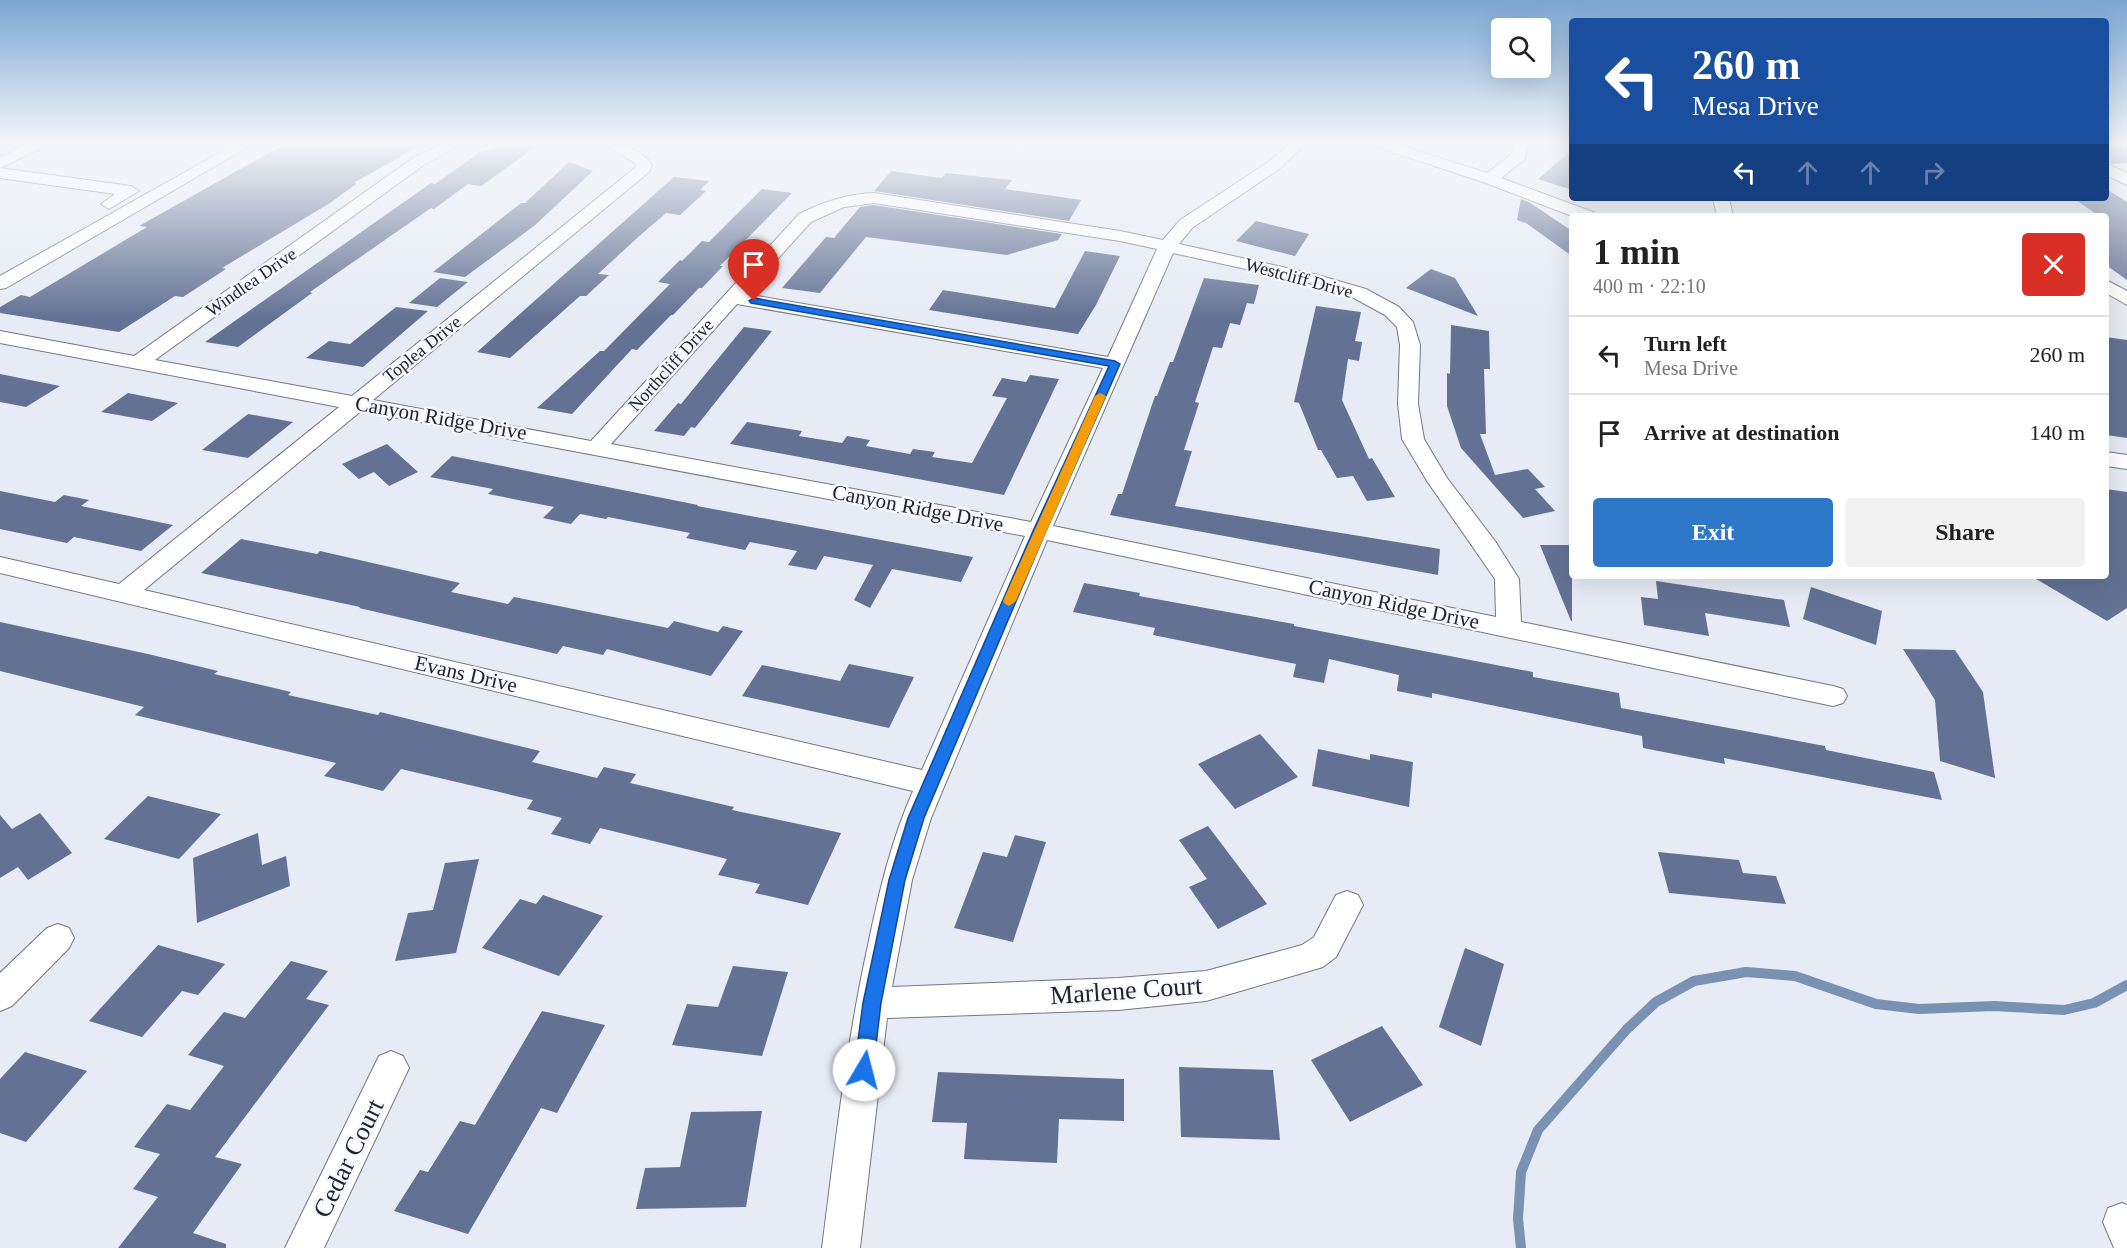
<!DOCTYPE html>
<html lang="en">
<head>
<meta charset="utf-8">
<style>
  body { margin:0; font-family:Georgia,serif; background:#f2f2f2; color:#222; height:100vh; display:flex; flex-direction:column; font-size:22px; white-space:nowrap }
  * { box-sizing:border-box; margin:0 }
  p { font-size:20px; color:#767676 }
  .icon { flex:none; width:33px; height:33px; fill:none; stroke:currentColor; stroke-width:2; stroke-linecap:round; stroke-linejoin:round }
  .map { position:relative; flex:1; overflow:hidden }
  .side { position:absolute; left:1569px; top:213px; width:540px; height:366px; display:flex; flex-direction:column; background:#fff; border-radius:6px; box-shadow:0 6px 24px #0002 }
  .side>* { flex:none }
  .top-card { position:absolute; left:1569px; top:18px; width:540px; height:183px; border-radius:6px; box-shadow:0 6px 24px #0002; background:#1a4fa0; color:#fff; overflow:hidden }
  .buttons { position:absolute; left:1491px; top:18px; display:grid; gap:12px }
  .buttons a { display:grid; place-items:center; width:60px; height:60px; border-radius:6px; background:#fff; box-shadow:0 6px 24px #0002; font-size:30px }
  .pin { position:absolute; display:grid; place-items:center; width:51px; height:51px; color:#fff; margin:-62px -26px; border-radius:50% 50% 50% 0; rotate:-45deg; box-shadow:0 0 6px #0007 }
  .pin .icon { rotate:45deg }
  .me { position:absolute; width:66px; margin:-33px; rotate:8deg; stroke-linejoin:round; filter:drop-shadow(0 0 4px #0008) }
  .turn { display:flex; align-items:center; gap:21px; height:126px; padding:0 24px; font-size:27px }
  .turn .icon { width:78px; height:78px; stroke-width:2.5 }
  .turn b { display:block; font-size:42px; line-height:51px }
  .lanes { display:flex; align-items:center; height:57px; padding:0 24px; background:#0003; justify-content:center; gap:30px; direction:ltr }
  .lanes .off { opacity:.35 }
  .round { display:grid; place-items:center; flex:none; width:63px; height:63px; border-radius:6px; background:#f2f2f2 }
  .headline { display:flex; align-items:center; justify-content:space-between; height:102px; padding:0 24px }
  h1 { font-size:36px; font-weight:800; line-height:45px }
  .cta { display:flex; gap:12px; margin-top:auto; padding:12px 24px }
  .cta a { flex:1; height:69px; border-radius:6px; background:#2f78c8; color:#fff; font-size:24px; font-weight:800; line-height:69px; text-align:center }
  .cta a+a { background:#f2f2f2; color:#222 }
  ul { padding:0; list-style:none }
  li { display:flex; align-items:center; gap:18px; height:78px; padding:0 24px; border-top:2px solid #e0e0e0 }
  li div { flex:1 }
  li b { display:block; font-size:22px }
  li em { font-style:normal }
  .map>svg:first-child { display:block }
</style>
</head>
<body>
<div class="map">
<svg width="2127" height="1248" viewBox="0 0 2127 1248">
  <rect width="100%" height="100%" fill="#e6ebf5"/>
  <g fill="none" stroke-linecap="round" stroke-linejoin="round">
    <polyline stroke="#7991b2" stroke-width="10" points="1521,1248 1518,1219 1521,1172 1538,1130 1627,1029 1656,1002 1694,981 1746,972 1795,976 1876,1004 1919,1009 1994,1006 2064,1010 2094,1003 2127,985"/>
  </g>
  <g fill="#637294">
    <polygon points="285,144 423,144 355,182 356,184 330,203 222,268 226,269 183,297 175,296 119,332 0,313 0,307 21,295 30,297 147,227 139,226"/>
    <polygon points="504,144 540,144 481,186 468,184 434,209 431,208 310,292 312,293 238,347 205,342 431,183 435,184 479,153"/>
    <polygon points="2106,144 2127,144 2127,163 2113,164 2106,161"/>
    <polygon points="1572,150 1572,190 1538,179"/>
    <polygon points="569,162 593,171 534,226 465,277 433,272 521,203 525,203"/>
    <polygon points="891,171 942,178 946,173 1012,180 1005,189 1081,200 1069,221 874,191"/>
    <polygon points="674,177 709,181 700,190 706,191 680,215 666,213 636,239 598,274 609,275 586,296 580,296 510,358 477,352"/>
    <polygon points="762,189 792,193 720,266 723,266 702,288 699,288 673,315 671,315 637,350 632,349 572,414 537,408 600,351 604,351 670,284 658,282 680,260 682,261 702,241 709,242"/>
    <polygon points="2106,189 2127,202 2127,280 2106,265 2106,216 2099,216 2073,198 2106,198"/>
    <polygon points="1521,199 1529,202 1572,231 1572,256 1526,223 1517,220"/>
    <polygon points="874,205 1062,234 1058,240 1007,255 866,237 820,293 782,288 826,237 834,238 860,207"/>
    <polygon points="1256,221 1309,234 1295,256 1236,241"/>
    <polygon points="1085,251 1120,256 1096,305 1078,334 929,310 943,290 1055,308"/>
    <polygon points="1431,269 1455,278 1478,316 1406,288"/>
    <polygon points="440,278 468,282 437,307 409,303"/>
    <polygon points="1204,278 1259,285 1254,304 1247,303 1240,325 1230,323 1222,348 1213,347 1195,402 1199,403 1184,450 1192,451 1175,506 1440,549 1438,575 1110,515 1118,494 1122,494 1155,396 1157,396 1170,362 1173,362"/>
    <polygon points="1316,306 1361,312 1355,341 1362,342 1359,361 1348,359 1342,400 1369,459 1372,458 1395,497 1367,501 1353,476 1337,478 1321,450 1318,450 1299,403 1294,402"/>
    <polygon points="396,307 428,311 363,367 306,358 329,341 350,344"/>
    <polygon points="1451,325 1489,331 1490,369 1484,369 1486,434 1480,434 1495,475 1528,469 1545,487 1535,489 1555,511 1523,518 1461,448 1447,406 1447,373 1450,374"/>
    <polygon points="744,327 772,331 695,428 691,427 684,436 654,431 678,403 681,404"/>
    <polygon points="2106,337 2127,340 2127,438 2106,435"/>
    <polygon points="0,374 60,386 26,407 0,402"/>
    <polygon points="1030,375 1059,379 1004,495 730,444 747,422 802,431 799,436 842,443 847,436 870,440 866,446 910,454 913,449 935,452 932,457 972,463 1007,398 992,396 1002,378 1026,382"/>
    <polygon points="128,393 178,403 152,421 101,412"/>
    <polygon points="248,414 293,422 248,458 202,450"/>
    <polygon points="387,444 418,472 389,486 374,472 359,479 342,464"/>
    <polygon points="452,456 698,505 697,506 973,557 961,582 892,569 870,608 854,600 873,565 824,556 816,570 788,565 797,551 750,542 745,550 686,538 690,533 608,517 606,519 580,514 571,524 543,518 554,507 488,494 493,489 430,477"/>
    <polygon points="2106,489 2127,492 2127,608 2107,621 2031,576 2106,576"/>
    <polygon points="0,491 55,502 64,495 89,500 81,506 173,525 141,551 74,537 67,543 0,529"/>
    <polygon points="241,539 317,554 320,551 460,583 451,592 508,604 514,597 668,628 674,621 718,632 723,626 743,631 711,676 607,649 603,655 563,646 557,654 359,608 360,607 201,573"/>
    <polygon points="1540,545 1572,545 1572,621 1571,621"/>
    <polygon points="1656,581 1784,600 1790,627 1705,613 1709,636 1644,625 1641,597 1658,599"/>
    <polygon points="1084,583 1140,593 1139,596 1294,624 1294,626 1533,672 1533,677 1619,693 1621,708 1825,746 1826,750 1934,772 1942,800 1724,758 1725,764 1643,748 1642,736 1432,693 1432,698 1397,691 1399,675 1329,659 1324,683 1293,677 1296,664 1153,635 1155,628 1073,612"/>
    <polygon points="1811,587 1882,611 1876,645 1803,619"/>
    <polygon points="0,622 148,654 218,671 214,674 291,692 288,695 378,715 380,712 540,751 532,762 597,778 604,767 636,774 630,783 734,807 732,810 841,833 808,905 755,893 760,884 718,875 727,859 600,828 590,844 551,834 562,818 527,809 533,800 401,769 383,791 324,776 336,763 135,715 144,707 0,671"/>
    <polygon points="1903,649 1955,650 1983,692 1995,778 1940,761 1935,700"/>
    <polygon points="849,664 914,677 889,728 742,696 762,665 840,681"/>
    <polygon points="1260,734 1298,777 1235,809 1198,764"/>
    <polygon points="1318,749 1370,760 1370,754 1413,762 1409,807 1312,786"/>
    <polygon points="148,796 221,814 179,859 104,839"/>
    <polygon points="40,813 72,853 28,880 18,867 0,878 0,815 12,829"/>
    <polygon points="1208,826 1267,904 1218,929 1189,887 1207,879 1179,840"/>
    <polygon points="258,833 262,865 286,856 290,886 197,923 193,858"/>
    <polygon points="1015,835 1046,842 1013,942 954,928 983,852 1007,857"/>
    <polygon points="1658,852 1739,860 1743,873 1776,876 1786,904 1669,893"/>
    <polygon points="479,859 456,953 395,961 408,913 433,910 445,863"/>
    <polygon points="543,895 603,916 559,976 482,948 520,899 536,904"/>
    <polygon points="158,945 225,964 198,995 182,991 142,1037 89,1021"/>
    <polygon points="1465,948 1504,964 1481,1046 1439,1027"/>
    <polygon points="291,961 328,971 306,999 329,1005 215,1157 242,1164 193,1233 226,1244 226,1248 118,1248 158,1197 133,1189 160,1154 134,1147 167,1104 190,1110 224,1066 188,1055 224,1012 245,1018"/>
    <polygon points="733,966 788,972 762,1056 672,1045 687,1004 718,1007"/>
    <polygon points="542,1011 605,1025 557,1113 541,1108 468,1234 394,1211 420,1170 428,1172 460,1121 475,1125"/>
    <polygon points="1382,1026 1423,1085 1350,1122 1311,1060"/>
    <polygon points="25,1052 87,1071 26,1142 0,1133 0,1079"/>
    <polygon points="1179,1067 1273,1070 1280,1140 1181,1137"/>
    <polygon points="938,1072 1124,1079 1124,1121 1059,1119 1057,1163 964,1159 967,1123 932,1122"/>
    <polygon points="762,1111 746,1207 636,1209 645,1168 680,1167 691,1112"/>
  </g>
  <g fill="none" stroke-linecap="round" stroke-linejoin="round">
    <g stroke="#737780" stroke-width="2">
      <g id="minor">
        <polygon points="28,144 47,144 44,147 0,168 0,157"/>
        <polygon points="235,144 253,144 6,288 0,289 0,276"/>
        <path d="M442,144H461L425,164L155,360L352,396L636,167L635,163L602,144C621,142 641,149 652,165L649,172L373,400L591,441L799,214C823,202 847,194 874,193L1120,231L1163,240L1180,220L1267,163L1290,144H1306L1279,169L1192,228L1179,244L1314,274L1366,289L1399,307L1413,322L1420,345L1418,404L1424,439L1447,478L1495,541L1519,579L1521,622L1833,686L1843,689L1847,696L1843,703L1833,706L1047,540L931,818L912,880L892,987L1118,978L1206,971L1302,945L1314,937L1336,895L1347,891L1358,895L1363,905L1336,957L1323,967L1206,1001L1118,1010L887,1018L860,1248H822C835,1147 846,1045 868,945C879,892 891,841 913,791L0,573V557L119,584L339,407L0,343V331L134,356L413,158ZM874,203L1120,241L1157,249L1108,357L746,294L811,222L844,207ZM1173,253L1309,283L1352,297L1385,315L1397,327L1400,345L1398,404L1402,439L1427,481L1495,579L1496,617L1053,526ZM737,304L1103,368L1031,522L611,444ZM361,411L1025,536L922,770L144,590Z"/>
        <polygon points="1374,144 1396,144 1487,173 1512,154 1514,144 1528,144 1525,159 1501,178 1593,212 1595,216 1572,216 1483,182 1377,147"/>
        <polygon points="2106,163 2127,173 2127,185 2106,175"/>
        <polygon points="0,168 131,186 139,191 109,209 101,204 115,194 0,178"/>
        <polygon points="1713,198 1729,198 1733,216 1717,216"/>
        <polygon points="2106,280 2127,291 2127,305 2106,293"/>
        <polygon points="2106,452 2127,455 2127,469 2106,466"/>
        <polygon points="58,924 69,928 74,938 69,948 12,1006 0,1011 0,973 47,928"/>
        <polygon points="391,1051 403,1056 409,1068 324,1248 285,1248 379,1056"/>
        <polygon points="2122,1203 2127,1205 2127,1248 2114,1248 2103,1222 2108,1208"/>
      </g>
    </g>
    <use href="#minor" fill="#fff" fill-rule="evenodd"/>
  </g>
  <linearGradient id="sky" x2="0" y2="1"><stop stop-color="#7ba6d2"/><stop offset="0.45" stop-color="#f4f6fa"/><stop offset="1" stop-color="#f4f6fa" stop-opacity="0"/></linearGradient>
  <rect width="2127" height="318" fill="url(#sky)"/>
  <polygon fill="#1a73e8" stroke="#114b97" stroke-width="1.5" points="754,298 1115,361 1120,364 1046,531 924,818 905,880 881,1003 873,1070 870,1076 864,1079 857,1076 854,1070 863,1003 889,880 908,818 1033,531 1109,366 751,303 749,301"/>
  <polygon fill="#f59e0b" points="1100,393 1106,396 1016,601 1009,606 1005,604 1003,601 1095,396"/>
  <g text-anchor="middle" stroke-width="5" stroke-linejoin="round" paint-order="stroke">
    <g font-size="18" fill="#222428" stroke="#f5f8ff">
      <text transform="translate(1299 278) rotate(15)" y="6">Westcliff Drive</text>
      <text transform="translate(251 282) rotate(-35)" y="6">Windlea Drive</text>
      <text transform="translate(422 349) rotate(-39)" y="6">Toplea Drive</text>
      <text transform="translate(671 365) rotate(-48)" y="6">Northcliff Drive</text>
    </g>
    <g font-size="21" fill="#222428" stroke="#f5f8ff">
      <text transform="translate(441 418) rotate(10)" y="7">Canyon Ridge Drive</text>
      <text transform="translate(918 508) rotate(11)" y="7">Canyon Ridge Drive</text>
      <text transform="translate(1394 604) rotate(12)" y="7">Canyon Ridge Drive</text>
      <text transform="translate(466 674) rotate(13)" y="7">Evans Drive</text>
    </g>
    <g font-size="26" fill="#222428" stroke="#f5f8ff">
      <text transform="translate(1126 990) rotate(-4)" y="9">Marlene Court</text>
      <text transform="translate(348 1158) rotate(-64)" y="9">Cedar Court</text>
    </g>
  </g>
</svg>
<div class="buttons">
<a><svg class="icon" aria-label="search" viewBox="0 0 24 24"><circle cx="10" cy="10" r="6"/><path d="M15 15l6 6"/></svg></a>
</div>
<div class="pin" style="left:754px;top:301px;background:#d93025"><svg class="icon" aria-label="arrive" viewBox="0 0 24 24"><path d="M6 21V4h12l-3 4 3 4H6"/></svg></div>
<svg class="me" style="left:864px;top:1070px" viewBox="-20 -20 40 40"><circle r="19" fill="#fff"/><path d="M0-13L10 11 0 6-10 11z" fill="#1a73e8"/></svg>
<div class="top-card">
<div class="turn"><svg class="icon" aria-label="left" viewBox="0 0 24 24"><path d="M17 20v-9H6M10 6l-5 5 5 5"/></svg><div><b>260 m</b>Mesa Drive</div></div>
<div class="lanes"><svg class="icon" aria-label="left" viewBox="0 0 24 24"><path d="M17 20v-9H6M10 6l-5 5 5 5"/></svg><svg class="icon off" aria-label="ahead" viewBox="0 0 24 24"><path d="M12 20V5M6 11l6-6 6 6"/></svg><svg class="icon off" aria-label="ahead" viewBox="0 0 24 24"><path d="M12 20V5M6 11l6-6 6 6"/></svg><svg class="icon off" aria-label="right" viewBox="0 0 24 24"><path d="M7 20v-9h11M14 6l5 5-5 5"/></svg></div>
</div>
<section class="side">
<div class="headline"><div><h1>1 min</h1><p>400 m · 22:10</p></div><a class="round" style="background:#d93025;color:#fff"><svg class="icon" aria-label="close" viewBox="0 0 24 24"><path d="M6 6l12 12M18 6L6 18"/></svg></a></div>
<ul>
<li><svg class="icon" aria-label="left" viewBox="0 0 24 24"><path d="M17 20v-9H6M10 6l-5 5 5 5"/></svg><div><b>Turn left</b><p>Mesa Drive</p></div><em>260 m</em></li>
<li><svg class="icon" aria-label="arrive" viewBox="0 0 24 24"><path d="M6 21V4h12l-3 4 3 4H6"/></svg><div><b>Arrive at destination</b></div><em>140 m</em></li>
</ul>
<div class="cta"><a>Exit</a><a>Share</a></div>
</section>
</div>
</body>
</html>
